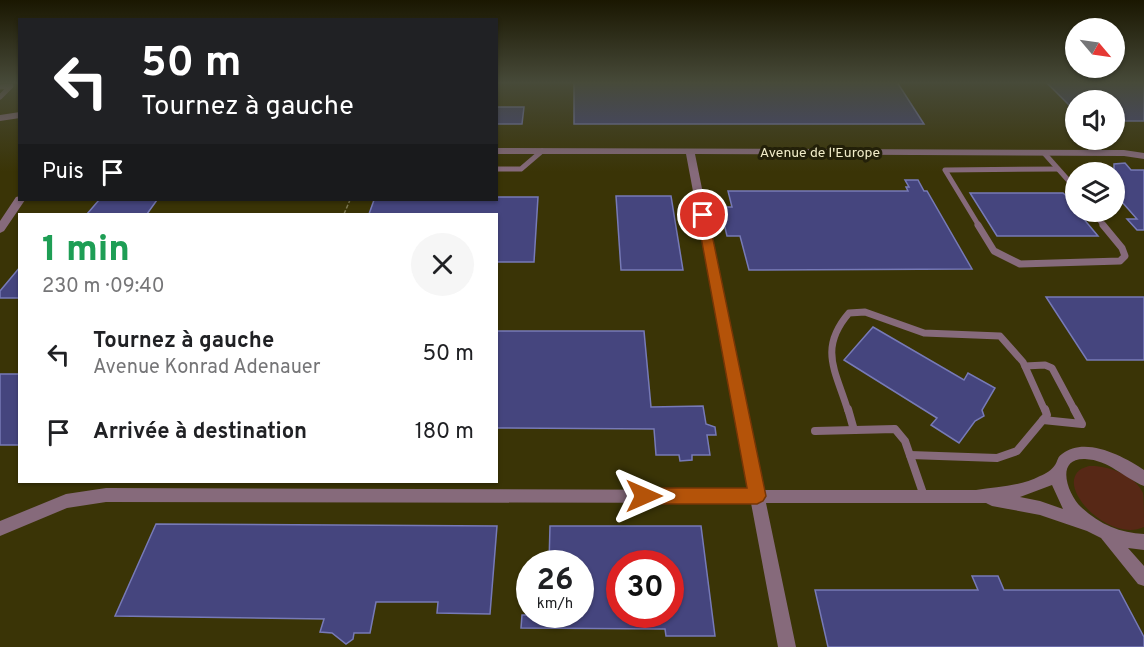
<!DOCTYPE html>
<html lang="fr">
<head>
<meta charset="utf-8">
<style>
  body { margin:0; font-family:Overpass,sans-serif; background:#f6f6f6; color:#202124; height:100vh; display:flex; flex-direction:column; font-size:22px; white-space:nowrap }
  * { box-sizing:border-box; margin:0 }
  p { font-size:20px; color:#757577 }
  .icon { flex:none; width:33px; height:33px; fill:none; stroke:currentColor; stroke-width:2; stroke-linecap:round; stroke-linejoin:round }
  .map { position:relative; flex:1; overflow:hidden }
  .details { position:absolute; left:18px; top:213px; width:480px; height:270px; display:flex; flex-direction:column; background:#fff; border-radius:0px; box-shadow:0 2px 4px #0004 }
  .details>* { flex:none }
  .guide { position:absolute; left:18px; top:18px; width:480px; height:183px; border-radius:0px; box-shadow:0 2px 4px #0004; background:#202124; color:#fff; overflow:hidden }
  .needle { width:39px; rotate:119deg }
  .fabs { position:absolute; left:1065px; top:18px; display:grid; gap:12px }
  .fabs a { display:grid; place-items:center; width:60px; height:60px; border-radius:50%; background:#fff; box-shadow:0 2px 4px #0004; font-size:30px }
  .speed { position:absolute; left:516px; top:550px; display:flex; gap:12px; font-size:30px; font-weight:700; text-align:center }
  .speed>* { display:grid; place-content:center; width:78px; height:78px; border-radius:50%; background:#fff; box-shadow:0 2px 4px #0004; line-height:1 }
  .speed small { font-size:15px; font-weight:400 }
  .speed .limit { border:9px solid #d22; background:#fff; color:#111 }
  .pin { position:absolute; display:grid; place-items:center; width:51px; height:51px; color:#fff; margin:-26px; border:3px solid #fff; border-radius:50%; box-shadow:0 2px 6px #0007 }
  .me { position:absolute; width:66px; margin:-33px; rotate:90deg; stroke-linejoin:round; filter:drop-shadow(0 0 4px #0008) }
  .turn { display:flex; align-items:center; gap:21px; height:126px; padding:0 24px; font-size:27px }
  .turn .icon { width:78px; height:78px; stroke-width:2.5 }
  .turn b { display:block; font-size:42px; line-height:51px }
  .then { display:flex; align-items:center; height:57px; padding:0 24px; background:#0003; gap:12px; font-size:22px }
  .round { display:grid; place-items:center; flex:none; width:63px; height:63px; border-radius:32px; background:#f6f6f6 }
  .overview { display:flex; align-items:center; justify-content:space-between; height:102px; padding:0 24px }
  h1 { font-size:36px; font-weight:800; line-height:45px; color:#1e9e55 }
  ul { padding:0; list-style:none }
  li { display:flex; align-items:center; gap:18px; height:78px; padding:0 24px }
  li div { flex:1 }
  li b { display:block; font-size:22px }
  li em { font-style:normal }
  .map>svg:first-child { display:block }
</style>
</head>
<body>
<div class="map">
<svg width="1144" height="647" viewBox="0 0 1144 647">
  <rect width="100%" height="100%" fill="#2f2a02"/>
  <path fill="#3a3406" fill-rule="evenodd" d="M19,82L20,200H496L497,82H1144V647H0V83ZM1076,100H1114V140H1076ZM1076,172H1114V212H1076ZM20,214H496V482H20ZM530,564H580V615H530ZM620,564H670V615H620Z"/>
  <path fill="#572816" d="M1089,466C1107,465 1135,475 1143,493C1144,501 1144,518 1144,527C1107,545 1045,477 1089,466Z"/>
  <g fill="#45457e" stroke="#777ab7" stroke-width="1.5" fill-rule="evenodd">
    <polygon points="574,82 897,82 924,124 574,124"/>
    <polygon points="1046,82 1144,82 1144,121 1114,121 1114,100 1076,100 1076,112"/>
    <polygon points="496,107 524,107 522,124 496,124"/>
    <polygon points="1125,163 1131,170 1144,170 1144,230 1137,230 1127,219 1137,219 1114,193 1114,164"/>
    <polygon points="905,180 918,180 924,191 927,191 972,269 749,270 740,236 727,236 720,207 732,207 728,191 908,191 906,187 909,187"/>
    <polygon points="970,193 1063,193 1076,204 1076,212 1078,212 1098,236 997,236"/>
    <polygon points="616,196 671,196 683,270 621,270"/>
    <polygon points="496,197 538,197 534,262 496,262 496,214 369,214 374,200 496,200"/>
    <polygon points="99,200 157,200 147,214 87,214"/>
    <polygon points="20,267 20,298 0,298 0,291"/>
    <polygon points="1046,297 1144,297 1144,360 1087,360"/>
    <polygon points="873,327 964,380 968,373 995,388 982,410 984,416 975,421 959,443 931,425 937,418 844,360"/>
    <polygon points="496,331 644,331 651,407 703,406 706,424 715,427 716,435 707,435 710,455 692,455 692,460 680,461 679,455 656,455 654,429 496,428"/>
    <rect x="0" y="374" width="20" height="71"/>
    <polygon points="156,524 497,526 490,614 437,613 438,602 376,602 370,633 354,633 353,639 346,644 332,633 320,632 324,619 115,616"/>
    <path d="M550,526H701L715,636H666L665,629L521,628L522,615H580V564H549ZM620,564H670V615H620Z"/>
    <polygon points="972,576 998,576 1004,590 1119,590 1144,637 1144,647 828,647 815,590 978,590"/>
  </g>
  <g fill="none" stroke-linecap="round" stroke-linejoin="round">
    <polyline stroke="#7e7953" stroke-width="1.5" stroke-dasharray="4 2" stroke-linecap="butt" points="344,214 350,200"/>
    <g stroke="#866a7b" stroke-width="5">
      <polyline points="0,87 11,86 0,97"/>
      <polyline points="1044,153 1076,189"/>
      <polyline points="496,169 521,169 542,151"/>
      <polyline points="1093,212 1104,226"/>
      <polyline points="979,226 945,170 1058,169"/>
    </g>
    <g stroke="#866a7b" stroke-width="7">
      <polyline points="978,225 994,251 1020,264 1120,261 1125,256 1122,248 1103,225"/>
      <polyline points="1025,366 1045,365 1052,368 1075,411"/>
      <path d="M848,411C836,371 818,349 849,313L865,312L924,333L1000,336L1023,362L1045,411"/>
    </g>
    <g stroke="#866a7b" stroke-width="8">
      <polyline points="848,409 854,430"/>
      <polyline points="1043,420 1082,424 1074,409"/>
      <polyline points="815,431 895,429 905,441 924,496"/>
      <polyline points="910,455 997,458 1017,451 1047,415 1045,409"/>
    </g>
    <g fill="#866a7b" fill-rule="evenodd">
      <polygon points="20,112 20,118 0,121 0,115"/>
      <path d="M496,148L1124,150L1144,153V159L1124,156L695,154L763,490H976C997,487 1021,486 1040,476C1045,474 1052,470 1055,465C1058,461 1057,457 1062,454C1085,436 1123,456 1144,470V486C1124,478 1109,460 1085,459C1054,458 1068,495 1081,507C1099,524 1120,533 1144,534V550L1128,548L1144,566V586L1138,584L1101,538L1087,531L1040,515L992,506L986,503H766L796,647H778L751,503L106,502L67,508L0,536V521L66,494L106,488L749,490L686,154H496ZM1052,485L1063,509L1040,501L1020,497Z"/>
      <polygon points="20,196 20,200 25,200 4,231 0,233 0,221 16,197"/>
    </g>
  </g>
  <linearGradient id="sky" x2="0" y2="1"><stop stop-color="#1a1701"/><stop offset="0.48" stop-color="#474a39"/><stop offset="1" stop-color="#474a39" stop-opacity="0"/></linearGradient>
  <rect width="1144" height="172" fill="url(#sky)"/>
  <polygon fill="#b45309" stroke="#753606" stroke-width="1.5" points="703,212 708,215 766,496 763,501 757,504 644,504 638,502 636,496 638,490 644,488 747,488 697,215"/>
  <g text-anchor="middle" stroke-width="6" stroke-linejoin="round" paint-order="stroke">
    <g font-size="14" fill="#f1ecc9" stroke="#232009">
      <text x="820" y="157">Avenue de l'Europe</text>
    </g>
  </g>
</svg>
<div class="fabs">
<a><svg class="needle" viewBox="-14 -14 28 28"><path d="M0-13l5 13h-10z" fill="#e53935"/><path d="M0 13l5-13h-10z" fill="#757577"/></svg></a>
<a><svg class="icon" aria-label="sound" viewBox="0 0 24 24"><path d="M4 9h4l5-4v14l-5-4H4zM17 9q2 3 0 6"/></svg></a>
<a><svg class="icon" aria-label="layers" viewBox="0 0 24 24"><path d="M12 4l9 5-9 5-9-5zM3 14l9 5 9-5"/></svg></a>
</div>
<div class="speed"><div>26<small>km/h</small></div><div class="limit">30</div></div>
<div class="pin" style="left:703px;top:215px;background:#d93025"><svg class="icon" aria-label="arrive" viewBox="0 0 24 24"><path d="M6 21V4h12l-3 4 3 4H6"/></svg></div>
<svg class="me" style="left:644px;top:496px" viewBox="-20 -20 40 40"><path d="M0-17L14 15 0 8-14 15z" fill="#b45309" stroke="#fff" stroke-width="4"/></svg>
<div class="guide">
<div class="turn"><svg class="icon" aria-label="left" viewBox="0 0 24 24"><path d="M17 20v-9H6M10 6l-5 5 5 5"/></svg><div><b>50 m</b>Tournez à gauche</div></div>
<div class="then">Puis<svg class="icon" aria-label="arrive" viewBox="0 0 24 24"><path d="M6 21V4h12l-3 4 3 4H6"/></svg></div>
</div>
<section class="details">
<div class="overview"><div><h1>1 min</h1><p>230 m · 09:40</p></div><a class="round"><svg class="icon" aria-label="close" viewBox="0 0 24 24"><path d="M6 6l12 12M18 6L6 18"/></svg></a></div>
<ul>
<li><svg class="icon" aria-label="left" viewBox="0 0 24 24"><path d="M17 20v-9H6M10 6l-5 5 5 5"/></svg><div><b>Tournez à gauche</b><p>Avenue Konrad Adenauer</p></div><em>50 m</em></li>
<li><svg class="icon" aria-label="arrive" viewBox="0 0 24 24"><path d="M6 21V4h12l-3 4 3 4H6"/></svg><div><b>Arrivée à destination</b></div><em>180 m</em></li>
</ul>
</section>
</div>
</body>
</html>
